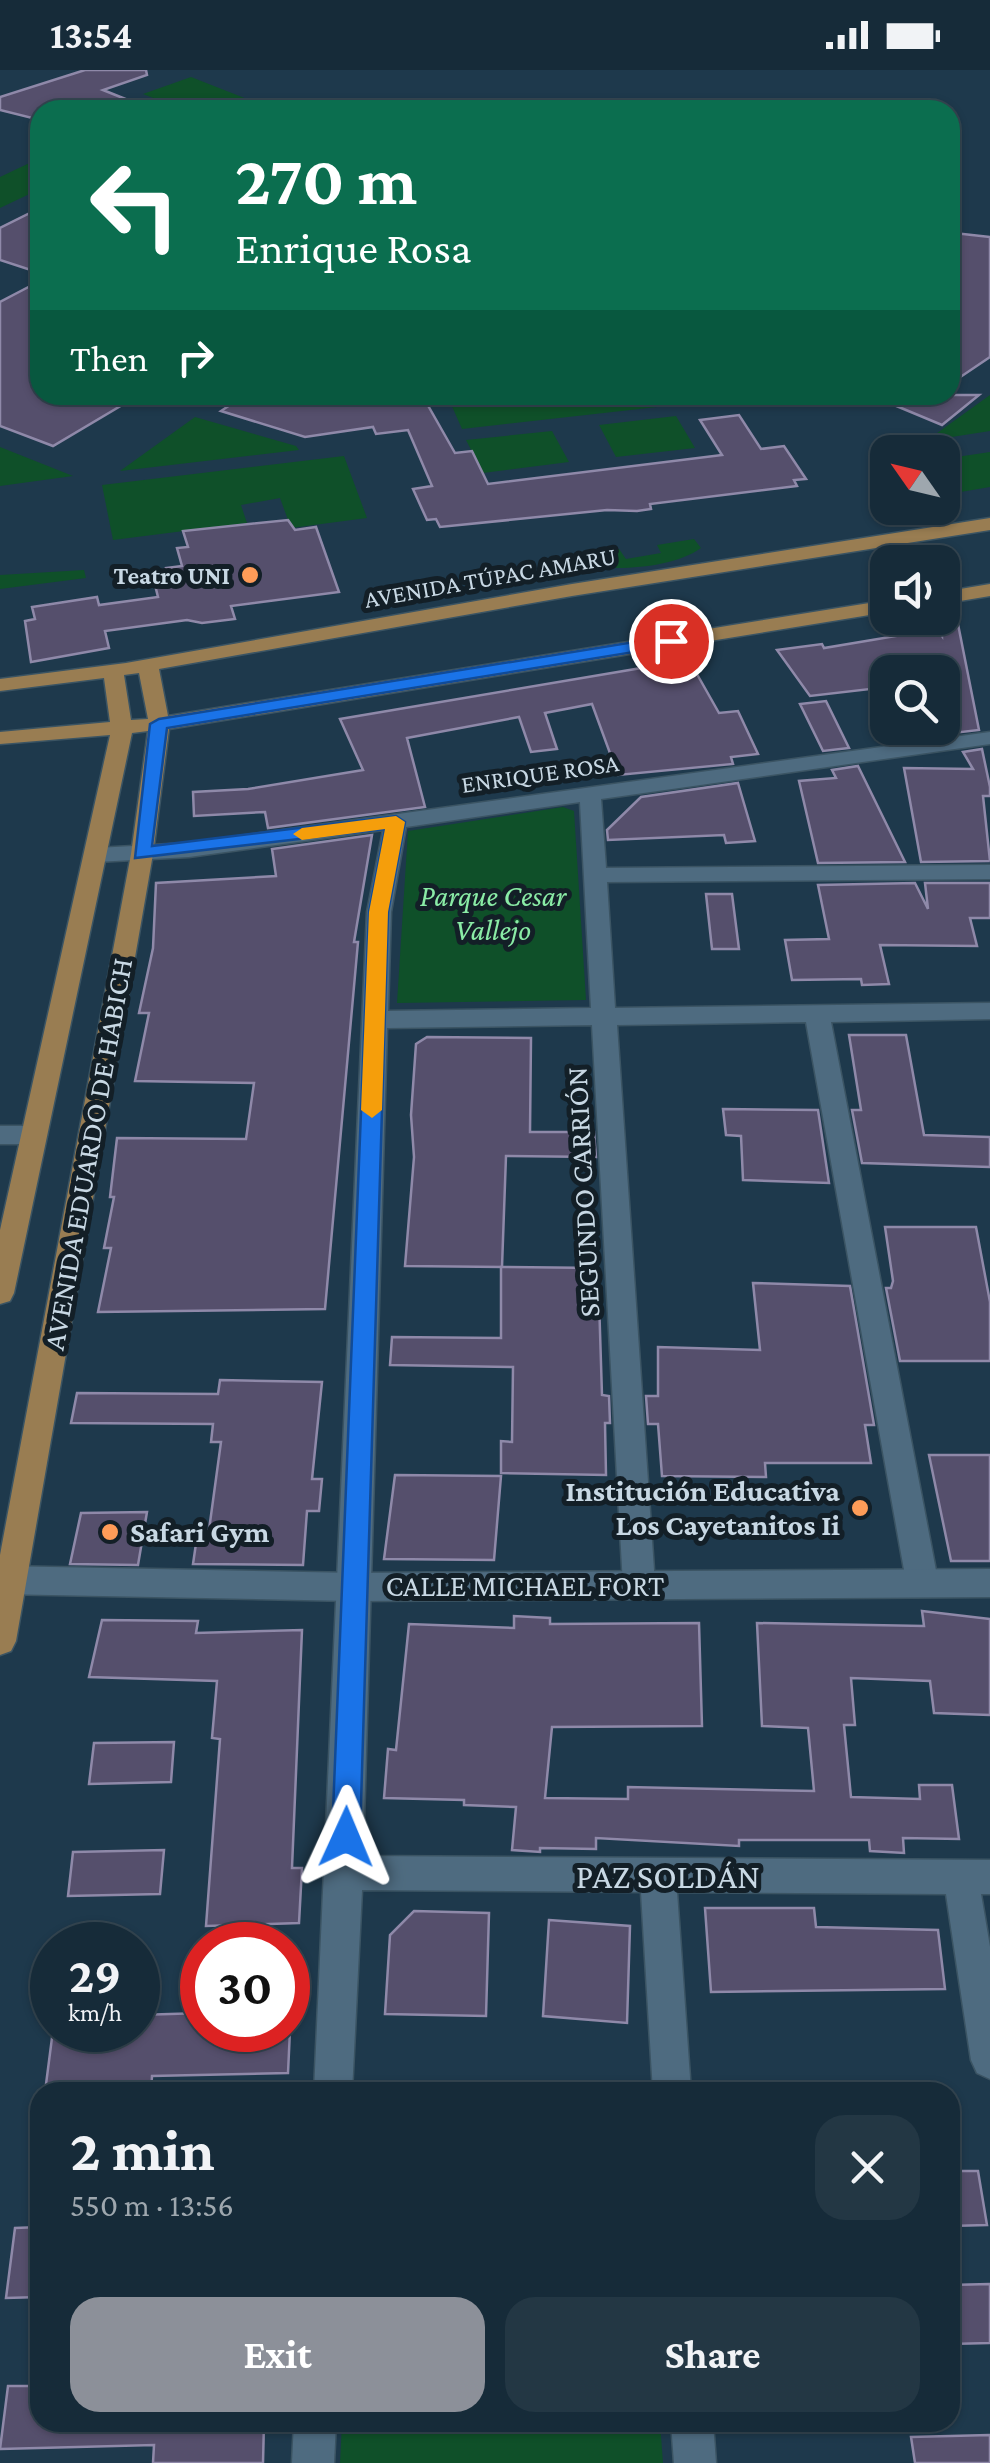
<!DOCTYPE html>
<html lang="en">
<head>
<meta charset="utf-8">
<style>
  body { margin:0; font-family:"Crimson Pro",serif; background:#233744; color:#f1f3f6; height:100vh; display:flex; flex-direction:column; font-size:38px; white-space:nowrap }
  * { box-sizing:border-box; margin:0 }
  p { font-size:32px; color:#9ea7ae }
  .icon { flex:none; width:55px; height:55px; fill:none; stroke:currentColor; stroke-width:2; stroke-linecap:round; stroke-linejoin:round }
  .map { position:relative; flex:1; overflow:hidden }
  .side { position:absolute; left:30px; top:2012px; width:930px; height:350px; display:flex; flex-direction:column; background:#162b39; border-radius:30px; box-shadow:0 2px 8px #0004,0 0 0 2px #354753 }
  .side>* { flex:none }
  .guide { position:absolute; left:30px; top:30px; width:930px; height:305px; border-radius:30px; box-shadow:0 2px 8px #0004,0 0 0 2px #354753; background:#0b6e4f; color:#fff; overflow:hidden }
  .needle { width:65px; rotate:304deg }
  .controls { position:absolute; left:870px; top:365px; display:grid; gap:20px }
  .controls a { display:grid; place-items:center; width:90px; height:90px; border-radius:20px; background:#162b39; box-shadow:0 2px 8px #0004,0 0 0 2px #354753; font-size:50px }
  .speed { position:absolute; left:30px; top:1852px; display:flex; gap:20px; font-size:50px; font-weight:700; text-align:center }
  .speed>* { display:grid; place-content:center; width:130px; height:130px; border-radius:50%; background:#162b39; box-shadow:0 2px 8px #0004,0 0 0 2px #354753; line-height:1 }
  .speed small { font-size:25px; font-weight:400 }
  .speed .limit { border:15px solid #d22; background:#fff; color:#111 }
  .pin { position:absolute; display:grid; place-items:center; width:85px; height:85px; color:#fff; margin:-42px; border:5px solid #fff; border-radius:50%; box-shadow:0 2px 10px #0007 }
  .me { position:absolute; width:110px; margin:-55px; rotate:1deg; stroke-linejoin:round; filter:drop-shadow(0 0 8px #0008) }
  .turn { display:flex; align-items:center; gap:35px; height:210px; padding:0 40px; font-size:45px }
  .turn .icon { width:130px; height:130px; stroke-width:2.5 }
  .turn b { display:block; font-size:70px; line-height:85px }
  .then { display:flex; align-items:center; height:95px; padding:0 40px; background:#0003; gap:20px; font-size:38px }
  .round { display:grid; place-items:center; flex:none; width:105px; height:105px; border-radius:30px; background:#233744 }
  .summary { display:flex; align-items:center; justify-content:space-between; height:170px; padding:0 40px }
  h1 { font-size:60px; font-weight:700; line-height:75px }
  .primary-button { display:flex; gap:20px; margin-top:auto; padding:20px 40px }
  .primary-button a { flex:1; height:115px; border-radius:30px; background:#8c9099; color:#fff; font-size:40px; font-weight:700; line-height:115px; text-align:center }
  .primary-button a+a { background:#233744; color:#f1f3f6 }
  .status { display:flex; justify-content:space-between; align-items:center; height:70px; padding:0 50px; background:#162b39; direction:ltr }
  .status svg { height:28px; fill:currentColor }
  .map>svg:first-child { display:block }
</style>
</head>
<body>
<div class="status"><b>13:54</b><svg viewBox="0 0 49 12"><path d="M0 12V9h3v3zM5 12V6h3v6zM10 12V3h3v9zM15 12V0h3v12zM26 1h20v11H26zM47 4h2v5h-2z"/></svg></div>
<div class="map">
<svg width="990" height="2393" viewBox="0 0 990 2393">
  <rect width="100%" height="100%" fill="#1e394c"/>
  <g fill="#0f5029">
    <path d="M191,7L257,33C217,47 181,40 143,24Z"/>
    <polygon points="40,88 40,119 0,138 0,107"/>
    <polygon points="447,325 662,325 666,336 462,359"/>
    <polygon points="990,325 990,361 926,371"/>
    <polygon points="676,346 695,378 616,387 599,355"/>
    <polygon points="195,347 296,376 299,380 120,401"/>
    <polygon points="552,361 569,392 483,403 466,370"/>
    <polygon points="0,377 73,406 0,416"/>
    <polygon points="990,382 990,417 943,425 943,389"/>
    <polygon points="344,386 367,448 291,458 280,428 241,435 247,453 113,470 102,415"/>
    <path d="M694,469L701,478C675,497 621,501 590,496L584,485L619,479L626,489L661,483L657,475Z"/>
    <polygon points="84,500 86,508 0,519 0,505"/>
    <polygon points="563,737 574,741 586,930 397,933 408,761"/>
    <polygon points="342,2353 660,2353 663,2393 340,2393"/>
  </g>
  <g fill="#554f6c" stroke="#8f89a9" stroke-width="2.5">
    <polygon points="85,0 146,0 147,5 103,20 123,28 88,40 40,40 40,50 0,40 0,27"/>
    <polygon points="40,138 40,203 0,190 0,158"/>
    <polygon points="954,163 990,167 990,287 950,314 950,167"/>
    <polygon points="40,211 40,325 139,325 53,376 0,356 0,232"/>
    <polygon points="245,325 422,325 455,383 472,381 488,414 722,385 700,350 739,345 761,379 784,376 806,409 794,410 797,416 650,434 651,439 637,441 607,440 440,457 436,449 427,450 413,419 432,416 408,360 376,364 373,357 305,367 221,341"/>
    <polygon points="870,325 979,325 942,355"/>
    <polygon points="288,450 295,460 316,457 339,522 231,536 235,549 202,553 187,550 105,561 109,578 31,592 25,551 35,549 32,537 97,527 99,535 158,527 154,511 168,509 166,498 182,496 177,478 188,477 183,461"/>
    <polygon points="955,539 979,660 953,663 942,644 942,602 888,602 888,617 810,626 777,580 822,574 824,578 937,559 942,566 942,540"/>
    <polygon points="689,590 719,643 738,641 758,684 731,687 733,694 618,705 592,634 545,643 557,679 531,682 519,647 407,668 425,737 268,758 265,742 194,746 193,722 248,719 363,700 340,649"/>
    <polygon points="826,631 849,678 823,681 800,634"/>
    <polygon points="982,679 990,717 990,726 983,726 990,791 921,792 904,698 973,699 963,682"/>
    <polygon points="858,696 905,792 818,793 799,711 836,708 832,700"/>
    <polygon points="738,713 755,771 726,773 724,765 608,770 607,760 641,727"/>
    <polygon points="372,765 354,872 358,872 325,1239 98,1242 111,1178 104,1178 114,1127 110,1127 117,1068 246,1069 254,1013 135,1011 149,943 139,943 153,878 156,813 276,806 272,779"/>
    <polygon points="915,813 928,839 925,813 990,813 990,848 970,848 977,876 880,875 889,914 862,915 861,909 792,910 785,870 829,869 818,815"/>
    <polygon points="706,824 732,824 739,879 712,879"/>
    <polygon points="849,965 906,965 924,1065 990,1067 990,1097 862,1093 852,1040 861,1040"/>
    <polygon points="427,967 531,968 530,1062 594,1062 596,1087 506,1086 502,1197 405,1196 414,1087 411,1045 416,974"/>
    <polygon points="723,1039 818,1040 829,1113 743,1110 741,1066 726,1065"/>
    <polygon points="885,1157 976,1157 990,1232 990,1291 900,1291 886,1218 891,1218 893,1211"/>
    <polygon points="501,1197 598,1198 602,1325 609,1326 610,1353 605,1353 606,1405 501,1403 501,1371 512,1372 513,1297 390,1295 392,1267 501,1268"/>
    <polygon points="753,1213 850,1216 874,1355 865,1355 871,1393 765,1393 766,1407 662,1406 658,1354 648,1354 646,1326 658,1326 658,1277 760,1280"/>
    <polygon points="220,1310 322,1312 312,1409 322,1409 319,1441 307,1441 303,1495 193,1494 198,1460 209,1460 221,1372 211,1372 213,1354 71,1353 77,1323 218,1324"/>
    <polygon points="929,1385 990,1385 990,1491 951,1491"/>
    <polygon points="395,1405 501,1406 494,1490 384,1489"/>
    <polygon points="147,1442 138,1495 70,1494 81,1443"/>
    <polygon points="922,1541 990,1549 990,1645 934,1643 930,1611 851,1608 855,1655 844,1655 851,1727 920,1729 919,1715 952,1715 959,1769 903,1768 904,1783 870,1781 869,1770 739,1770 739,1776 596,1768 596,1779 540,1778 540,1782 512,1780 516,1737 464,1735 464,1730 384,1728 388,1679 396,1680 409,1554 514,1558 514,1546 550,1548 550,1554 699,1553 702,1656 552,1657 545,1728 628,1729 628,1717 814,1721 808,1658 762,1656 757,1553 924,1556"/>
    <polygon points="102,1550 198,1551 196,1563 302,1560 292,1798 302,1798 299,1853 206,1856 220,1669 212,1668 217,1611 89,1607"/>
    <polygon points="174,1672 171,1712 89,1714 94,1673"/>
    <polygon points="164,1780 160,1824 68,1826 73,1782"/>
    <polygon points="705,1838 814,1838 816,1857 938,1860 945,1919 711,1922"/>
    <polygon points="414,1841 489,1843 486,1946 385,1944 390,1865"/>
    <polygon points="549,1850 630,1856 627,1953 543,1946"/>
    <polygon points="202,1943 202,1960 290,1960 288,2003 152,2006 151,2022 45,2022 53,1960 138,1960 138,1945"/>
    <polygon points="950,2101 978,2101 987,2155 950,2156"/>
    <polygon points="40,2157 40,2227 6,2228 15,2158"/>
    <polygon points="990,2214 990,2273 950,2274 950,2215"/>
    <polygon points="8,2316 40,2316 40,2352 155,2352 155,2363 156,2352 264,2352 263,2393 153,2393 154,2375 0,2379"/>
    <polygon points="990,2365 990,2393 915,2393 911,2367"/>
  </g>
  <g fill="none" stroke-linecap="round" stroke-linejoin="round">
    <g stroke="#3b5463" stroke-width="3">
      <g id="minor">
        <path d="M990,662V674L601,729L606,798L990,795V809L607,812L615,938L990,933V949L831,952L938,1511L933,1521L922,1525L911,1521L906,1511L806,952L617,955L655,1515L650,1525L639,1529L628,1525L623,1515L592,955L387,958L363,1786L990,1790V1824H981L990,1877V2009L977,2003L971,1990L946,1824L677,1822L691,2022H653L641,1822L362,1820L352,2022H314L367,842L383,760L189,787L96,792L85,785L96,778L189,773ZM580,732L591,938L388,941L391,842L406,757Z"/>
        <polygon points="0,1056 34,1056 47,1065 34,1074 0,1074"/>
        <polygon points="294,2352 336,2352 334,2393 292,2393"/>
        <polygon points="671,2352 713,2352 716,2393 674,2393"/>
      </g>
    </g>
    <g stroke="#3b5463" stroke-width="3">
      <polygon id="tertiary" points="0,1496 353,1503 990,1499 990,1527 353,1531 0,1524"/>
    </g>
    <g stroke="#3b5463" stroke-width="3">
      <g id="primary">
        <path d="M990,448V460L572,526L159,599L168,646L888,530V542L169,659L153,784L16,1571L11,1581L0,1585V1485L131,784L148,661L132,663L14,1223L10,1231L0,1234V1160L110,665L0,674V662L110,652L104,608L0,621V609L126,593L572,514ZM139,603L148,649L131,650L124,605Z"/>
        <polygon points="990,514 990,526 942,534 942,522"/>
      </g>
    </g>
    <use href="#minor" fill="#4e6b80" fill-rule="evenodd"/>
    <use href="#tertiary" fill="#4e6b80" fill-rule="evenodd"/>
    <use href="#primary" fill="#997d52" fill-rule="evenodd"/>
  </g>
  <polygon fill="#1a73e8" stroke="#114b97" stroke-width="2.5" points="671,566 677,567 677,575 167,658 152,776 396,746 405,752 388,842 360,1767 356,1777 346,1781 336,1777 332,1767 369,842 385,759 135,788 150,654 159,649"/>
  <polygon fill="#f59e0b" points="396,746 405,752 388,842 382,1040 372,1048 361,1040 369,842 385,759 302,770 293,764 302,758"/>
  <g fill="#fe9c58" stroke="#131f27" stroke-width="4">
    <circle cx="250" cy="505" r="10"/>
    <circle cx="860" cy="1438" r="10"/>
    <circle cx="110" cy="1462" r="10"/>
  </g>
  <g text-anchor="middle" stroke-width="10" stroke-linejoin="round" paint-order="stroke">
    <g font-size="25" font-weight="bold" fill="#c8d8e4" stroke="#131f27" text-anchor="end">
      <text x="230" y="514">Teatro UNI</text>
    </g>
    <g font-size="25" fill="#c8d8e4" stroke="#131f27">
      <text transform="translate(490 507) rotate(-10)" y="9">AVENIDA TÚPAC AMARU</text>
      <text transform="translate(540 703) rotate(-8)" y="9">ENRIQUE ROSA</text>
    </g>
    <g font-size="30" font-style="italic" fill="#8aeca6" stroke="#131f27">
      <text x="493" y="836">Parque Cesar<tspan x="493" dy="34">Vallejo</tspan></text>
    </g>
    <g font-size="30" fill="#c8d8e4" stroke="#131f27">
      <text transform="translate(88 1084) rotate(-80)" y="10">AVENIDA EDUARDO DE HABICH</text>
      <text transform="translate(583 1122) rotate(-93)" y="10">SEGUNDO CARRIÓN</text>
      <text x="525" y="1526">CALLE MICHAEL FORT</text>
    </g>
    <g font-size="30" font-weight="bold" fill="#c8d8e4" stroke="#131f27" text-anchor="end">
      <text x="840" y="1431">Institución Educativa<tspan x="840" dy="34">Los Cayetanitos Ii</tspan></text>
      <text x="130" y="1472" text-anchor="start">Safari Gym</text>
    </g>
    <g font-size="35" fill="#c8d8e4" stroke="#131f27">
      <text x="668" y="1818">PAZ SOLDÁN</text>
    </g>
  </g>
</svg>
<div class="controls">
<a><svg class="needle" viewBox="-14 -14 28 28"><path d="M0-13l5 13h-10z" fill="#e53935"/><path d="M0 13l5-13h-10z" fill="#9ea7ae"/></svg></a>
<a><svg class="icon" aria-label="sound" viewBox="0 0 24 24"><path d="M4 9h4l5-4v14l-5-4H4zM17 9q2 3 0 6"/></svg></a>
<a><svg class="icon" aria-label="search" viewBox="0 0 24 24"><circle cx="10" cy="10" r="6"/><path d="M15 15l6 6"/></svg></a>
</div>
<div class="speed"><div>29<small>km/h</small></div><div class="limit">30</div></div>
<div class="pin" style="left:671px;top:571px;background:#d93025"><svg class="icon" aria-label="arrive" viewBox="0 0 24 24"><path d="M6 21V4h12l-3 4 3 4H6"/></svg></div>
<svg class="me" style="left:346px;top:1767px" viewBox="-20 -20 40 40"><path d="M0-17L14 15 0 8-14 15z" fill="#1a73e8" stroke="#fff" stroke-width="4"/></svg>
<div class="guide">
<div class="turn"><svg class="icon" aria-label="left" viewBox="0 0 24 24"><path d="M17 20v-9H6M10 6l-5 5 5 5"/></svg><div><b>270 m</b>Enrique Rosa</div></div>
<div class="then">Then<svg class="icon" aria-label="right" viewBox="0 0 24 24"><path d="M7 20v-9h11M14 6l5 5-5 5"/></svg></div>
</div>
<section class="side">
<div class="summary"><div><h1>2 min</h1><p>550 m · 13:56</p></div><a class="round"><svg class="icon" aria-label="close" viewBox="0 0 24 24"><path d="M6 6l12 12M18 6L6 18"/></svg></a></div>
<div class="primary-button"><a>Exit</a><a>Share</a></div>
</section>
</div>
</body>
</html>
